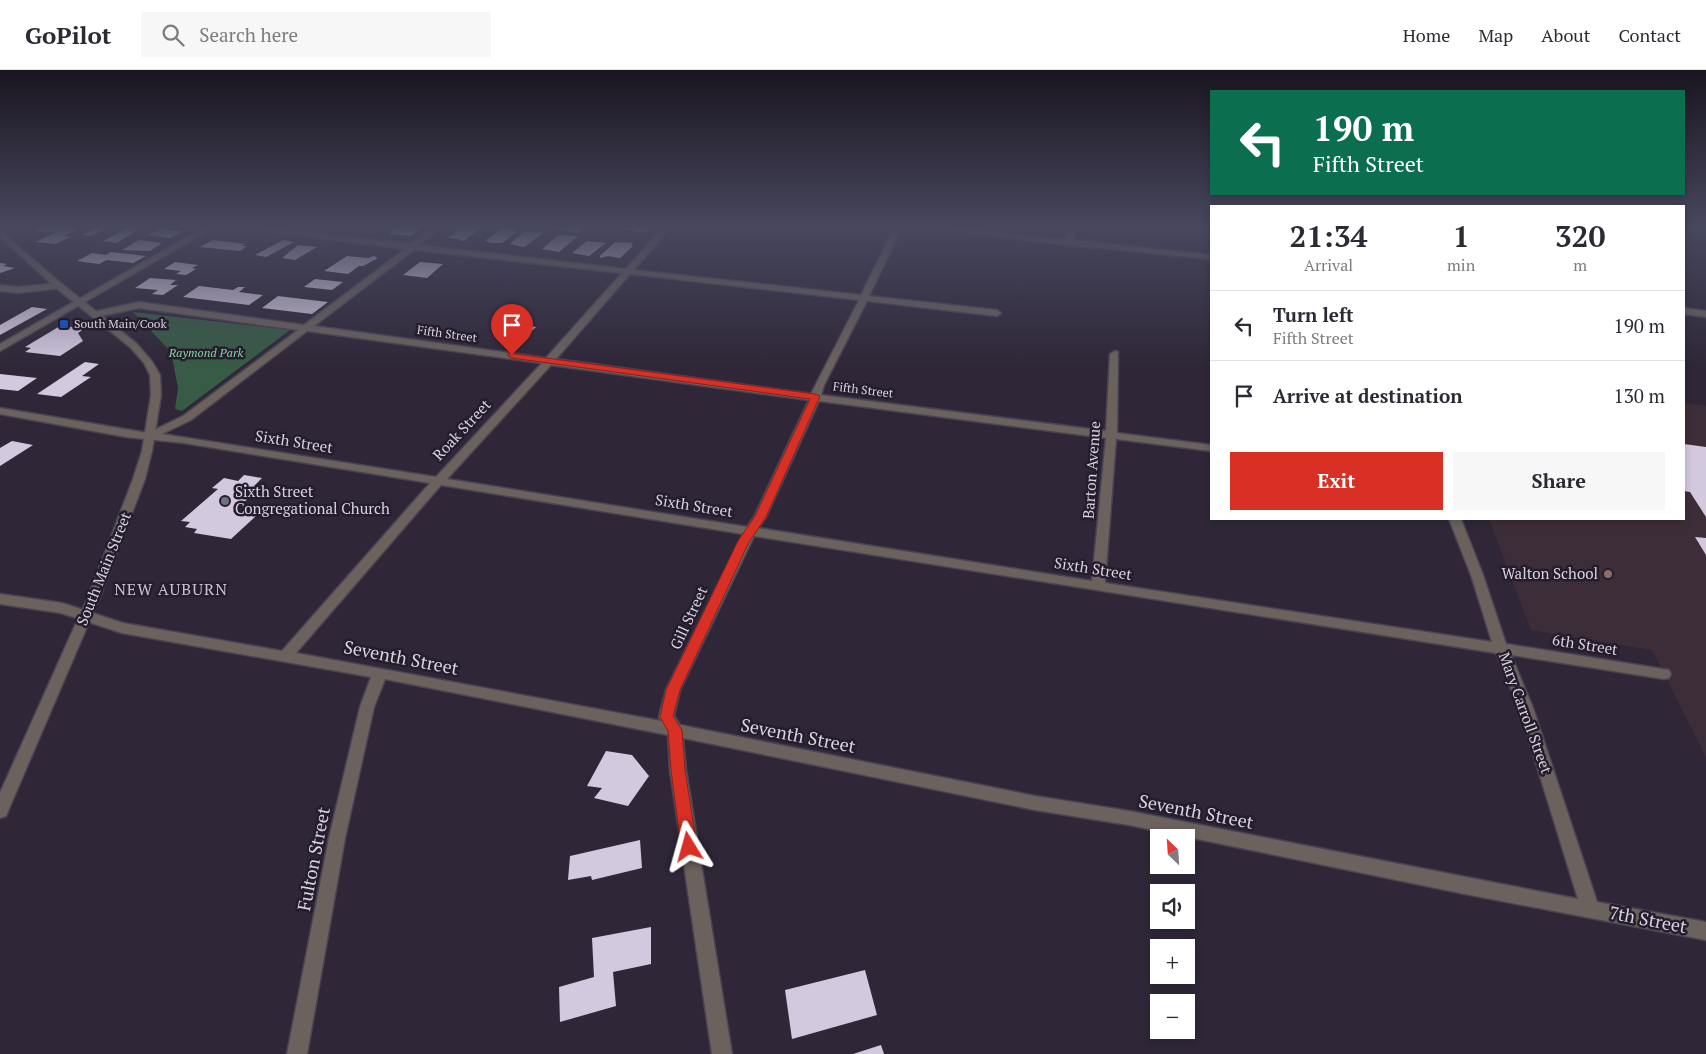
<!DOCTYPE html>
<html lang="en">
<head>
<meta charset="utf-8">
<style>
  body { margin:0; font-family:"PT Serif",serif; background:#f7f7f7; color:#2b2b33; height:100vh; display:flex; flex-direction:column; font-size:19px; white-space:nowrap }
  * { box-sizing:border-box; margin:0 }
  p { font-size:16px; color:#7c7c81 }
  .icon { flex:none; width:28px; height:28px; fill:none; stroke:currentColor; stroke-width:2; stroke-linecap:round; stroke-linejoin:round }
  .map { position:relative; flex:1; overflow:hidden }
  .sheet { position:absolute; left:1210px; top:135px; width:475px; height:315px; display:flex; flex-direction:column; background:#fff; border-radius:0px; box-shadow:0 2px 8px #0003 }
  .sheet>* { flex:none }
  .guide { position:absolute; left:1210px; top:20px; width:475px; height:105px; border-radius:0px; box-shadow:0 2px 8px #0003; background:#0b6e4f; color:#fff; overflow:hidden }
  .needle { width:32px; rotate:335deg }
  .tools { position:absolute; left:1150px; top:759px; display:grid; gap:10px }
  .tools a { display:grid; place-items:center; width:45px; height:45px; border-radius:0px; background:#fff; box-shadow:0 2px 8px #0003; font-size:25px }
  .pin { position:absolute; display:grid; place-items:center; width:42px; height:42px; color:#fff; margin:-51px -21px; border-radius:50% 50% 50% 0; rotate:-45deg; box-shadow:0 0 5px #0007 }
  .pin .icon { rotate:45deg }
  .me { position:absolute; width:55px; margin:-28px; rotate:352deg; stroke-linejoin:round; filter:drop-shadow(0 0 4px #0008) }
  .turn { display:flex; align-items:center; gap:18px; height:105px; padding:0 20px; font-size:22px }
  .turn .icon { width:65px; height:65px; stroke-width:2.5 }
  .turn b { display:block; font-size:35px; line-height:42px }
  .eta { display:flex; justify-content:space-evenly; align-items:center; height:85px; text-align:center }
  .eta b { font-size:30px; font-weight:800; line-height:35px }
  .cta { display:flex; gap:10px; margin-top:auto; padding:10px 20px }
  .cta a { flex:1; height:58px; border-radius:0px; background:#d93025; color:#fff; font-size:20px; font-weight:800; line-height:58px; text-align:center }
  .cta a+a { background:#f7f7f7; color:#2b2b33 }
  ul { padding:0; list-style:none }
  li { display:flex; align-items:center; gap:15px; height:70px; padding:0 20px; border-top:1px solid #e1e1e2 }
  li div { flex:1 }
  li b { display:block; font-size:19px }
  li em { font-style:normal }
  header { display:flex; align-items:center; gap:30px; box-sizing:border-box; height:70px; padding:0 25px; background:#fff; border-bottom:1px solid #e1e1e2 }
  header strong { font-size:24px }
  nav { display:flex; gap:28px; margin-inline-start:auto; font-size:18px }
  .search { width:350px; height:45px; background:#f7f7f7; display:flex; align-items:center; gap:12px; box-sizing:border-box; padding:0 18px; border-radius:0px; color:#7c7c81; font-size:19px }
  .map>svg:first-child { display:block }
</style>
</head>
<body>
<header>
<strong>GoPilot</strong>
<div class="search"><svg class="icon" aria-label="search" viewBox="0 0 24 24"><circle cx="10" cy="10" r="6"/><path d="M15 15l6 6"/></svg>Search here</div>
<nav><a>Home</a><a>Map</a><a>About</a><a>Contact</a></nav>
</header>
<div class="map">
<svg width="1706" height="984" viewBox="0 0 1706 984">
  <rect width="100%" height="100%" fill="#2f2738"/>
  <polygon fill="#3d2d38" points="1684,333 1706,336 1706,687 1652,580 1531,560 1489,449 1684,449"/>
  <polygon fill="#385b45" points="133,242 290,260 182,341 175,339 178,318 171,282"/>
  <g fill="#d3c9df">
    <polygon points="37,158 80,158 64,166 70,167 56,174 36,172 58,161 47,162 33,161"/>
    <polygon points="95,158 110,158 90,166 82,165"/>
    <polygon points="127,158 142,158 116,173 103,171"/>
    <polygon points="396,158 421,158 411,166 389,164"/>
    <polygon points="456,158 481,158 464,171 458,170 461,169 448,168 458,161 453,160"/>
    <polygon points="548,158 584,158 579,163"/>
    <polygon points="616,158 649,158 645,163"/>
    <polygon points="160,159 162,159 183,161 170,168 147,165"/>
    <polygon points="500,159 511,159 519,160 502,173 488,173 490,172 485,171"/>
    <polygon points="524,161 543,163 524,177 510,174"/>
    <polygon points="558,165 578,166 559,182 542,179"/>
    <polygon points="139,170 162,173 150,181 122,180"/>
    <polygon points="213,170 245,174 242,176 247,176 240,181 200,177"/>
    <polygon points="283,170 294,172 266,187 255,185"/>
    <polygon points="587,171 606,173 589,186 572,183"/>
    <polygon points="615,172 633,173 631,175 633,176 620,188 608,186 600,188 600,186"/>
    <polygon points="298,175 317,177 295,190 282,188"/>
    <polygon points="111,182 146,186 133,193 107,190 99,194 77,191 92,183 106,185"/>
    <polygon points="347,186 368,188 374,186 378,188 363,196 359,196 348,204 324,201"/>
    <polygon points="175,192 198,195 192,198 196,199 186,205 176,204 181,201 164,199"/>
    <polygon points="420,192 443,194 427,208 403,205"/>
    <polygon points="0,193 7,194 3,196 15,198 0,203"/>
    <polygon points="150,208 176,210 170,215 178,215 163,225 152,224 158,220 135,218"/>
    <polygon points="315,209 343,212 332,220 304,217"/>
    <polygon points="199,216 233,220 238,217 245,217 239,222 263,225 249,235 183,227"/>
    <polygon points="278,226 286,227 328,232 312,244 262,238"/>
    <polygon points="32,237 47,239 0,265 0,255"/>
    <polygon points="515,254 536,257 522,270 500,267"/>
    <polygon points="60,256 85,258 78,263 83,271 60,286 25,282 31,278 25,277"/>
    <polygon points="85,292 99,294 82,306 91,307 61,327 37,324"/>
    <polygon points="0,304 37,308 18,321 0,319"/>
    <polygon points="12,371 33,375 0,396 0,378"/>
    <polygon points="1684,374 1706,377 1706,447 1690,422 1684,421"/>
    <polygon points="244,405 262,408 254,416 261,417 233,442 256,446 231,469 194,463 197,459 185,457 190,452 181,451 218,419 212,418 224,408 238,411"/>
    <polygon points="1695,467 1706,468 1706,485"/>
    <polygon points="606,681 632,685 649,706 628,736 594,728 602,718 587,716"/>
    <polygon points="640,770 642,798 592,810 591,806 568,810 570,786"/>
    <polygon points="651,857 651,894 613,902 616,936 560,952 559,917 594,907 592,868"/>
    <polygon points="865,900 877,945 792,969 785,920"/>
    <polygon points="881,975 884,984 853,984"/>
  </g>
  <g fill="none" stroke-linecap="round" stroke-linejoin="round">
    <g stroke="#4a4353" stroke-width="3">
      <g id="minor">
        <polygon points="203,158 213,158 0,281 0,274"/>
        <path d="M240,158H268L410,174L432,158H441L419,175L626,199L661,158H670L634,200L861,225L894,158H902L869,226L997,240L1001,243L997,246L867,231L824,315L821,325L1106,361L1110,284L1115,281L1118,282L1117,363L1211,375V381L1116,369L1105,513L1492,572L1471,505L1449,449H1461L1483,505L1506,574L1669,600L1671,604L1669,608L1664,609L1511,585L1533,638L1597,832L1706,852V870L1465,824L1129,755L1035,740L683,668L686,700L732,984H712L670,700L668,665L385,609L374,637L345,768L307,984H287L329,768L360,637L371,607L122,563L61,543L0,534V524L62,533L123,553L282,581L430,413L184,373L126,367L0,344V338L148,363L183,346L298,260L139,238L96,247L93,246V242L139,232L304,255L405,179ZM414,180L622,203L546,288L314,256ZM630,204L859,230L811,324L556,289ZM307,261L542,293L436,407L162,364L191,350ZM551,295L809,330L754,447L747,457L447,409ZM819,331L1106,368L1092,511L758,458L766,447ZM441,415L743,464L666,620L659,647L661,651L296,583ZM754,466L1496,583L1519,638L1578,829L1129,741L1035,726L680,655L674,646L680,620Z"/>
        <polygon points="927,158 958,158 1065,170 1069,158 1077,158 1073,170 1211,185 1211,189 1068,175"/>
        <polygon points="59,213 62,214 62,218 18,223 0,221 0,215 18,217"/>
        <polygon points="1684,238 1706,241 1706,247 1684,244"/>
      </g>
    </g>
    <g stroke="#4a4353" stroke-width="3">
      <polygon id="tertiary" points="0,161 62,214 136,273 151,290 160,305 161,325 152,381 145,409 102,522 8,741 6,746 0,748 0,723 90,522 133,409 142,381 151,325 150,305 144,293 130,277 56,218 0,167"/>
    </g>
    <use href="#minor" fill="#6b625d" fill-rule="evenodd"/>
    <use href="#tertiary" fill="#6b625d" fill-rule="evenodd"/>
  </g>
  <linearGradient id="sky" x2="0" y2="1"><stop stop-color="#1a151f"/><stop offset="0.53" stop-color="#47475e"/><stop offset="1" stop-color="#47475e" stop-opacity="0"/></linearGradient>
  <rect width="1706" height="296" fill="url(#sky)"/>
  <polygon fill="#d93025" stroke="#8d1f18" points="509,283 815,324 820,326 766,447 749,472 680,620 673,646 682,660 685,700 697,777 694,782 689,784 684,782 681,777 671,700 668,661 660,647 666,620 738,471 755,446 810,329 512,288 507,285"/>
  <rect fill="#1a4fb4" stroke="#251d2d" stroke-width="2" x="59" y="249" width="10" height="10" rx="2.5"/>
  <circle fill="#6b7280" stroke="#251d2d" stroke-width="2" cx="225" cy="431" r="5"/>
  <circle fill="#8d6e63" stroke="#251d2d" stroke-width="2" cx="1608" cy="504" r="5"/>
  <g text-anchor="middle" stroke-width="5" stroke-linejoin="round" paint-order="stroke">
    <g font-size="12" fill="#d8d3de" stroke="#251d2d" text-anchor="start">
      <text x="74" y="258">South Main/Cook</text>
    </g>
    <g font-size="12" fill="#d8d3de" stroke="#251d2d">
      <text transform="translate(447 264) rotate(8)" y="4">Fifth Street</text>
      <text transform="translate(863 320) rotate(7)" y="4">Fifth Street</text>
    </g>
    <g font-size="12" font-style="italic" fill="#83d5a2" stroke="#251d2d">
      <text x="206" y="287">Raymond Park</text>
    </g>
    <g font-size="15" fill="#d8d3de" stroke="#251d2d">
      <text transform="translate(462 360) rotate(-47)" y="5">Roak Street</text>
      <text transform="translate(294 372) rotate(9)" y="5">Sixth Street</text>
      <text transform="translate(1092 400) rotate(-86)" y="5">Barton Avenue</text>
      <text transform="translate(694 436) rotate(9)" y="5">Sixth Street</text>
      <text transform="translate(104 499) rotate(-68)" y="5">South Main Street</text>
      <text transform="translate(1093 499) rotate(9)" y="5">Sixth Street</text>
      <text transform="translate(689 548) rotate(-65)" y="5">Gill Street</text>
      <text transform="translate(1585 575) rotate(9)" y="5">6th Street</text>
      <text transform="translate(1525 643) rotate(70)" y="5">Mary Carroll Street</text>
    </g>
    <g font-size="15" fill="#d8d3de" stroke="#251d2d" text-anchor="start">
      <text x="235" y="427">Sixth Street<tspan x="235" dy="17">Congregational Church</tspan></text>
      <text x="1598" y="509" text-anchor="end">Walton School</text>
    </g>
    <g font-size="16" letter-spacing="1" fill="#cac0d5" stroke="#251d2d">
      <text x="171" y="525">NEW AUBURN</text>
    </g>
    <g font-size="18" fill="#d8d3de" stroke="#251d2d">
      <text transform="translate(401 588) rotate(11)" y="6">Seventh Street</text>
      <text transform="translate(798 666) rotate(11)" y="6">Seventh Street</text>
      <text transform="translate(1196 742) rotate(11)" y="6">Seventh Street</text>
      <text transform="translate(314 789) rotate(-79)" y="6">Fulton Street</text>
      <text transform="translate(1648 850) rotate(11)" y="6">7th Street</text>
    </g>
  </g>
</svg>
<div class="tools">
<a><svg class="needle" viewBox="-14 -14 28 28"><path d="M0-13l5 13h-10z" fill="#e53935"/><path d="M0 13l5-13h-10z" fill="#7c7c81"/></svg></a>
<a><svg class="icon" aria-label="sound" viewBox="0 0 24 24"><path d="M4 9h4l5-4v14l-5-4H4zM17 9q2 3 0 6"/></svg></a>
<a>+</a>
<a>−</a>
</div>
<div class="pin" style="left:512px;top:285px;background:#d93025"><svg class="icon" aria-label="arrive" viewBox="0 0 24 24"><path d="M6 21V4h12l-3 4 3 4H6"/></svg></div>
<svg class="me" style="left:689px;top:777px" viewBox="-20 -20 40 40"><path d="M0-17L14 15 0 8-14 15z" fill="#d93025" stroke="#fff" stroke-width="4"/></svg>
<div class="guide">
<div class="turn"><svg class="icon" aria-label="left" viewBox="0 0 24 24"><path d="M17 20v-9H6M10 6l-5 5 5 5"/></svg><div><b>190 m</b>Fifth Street</div></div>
</div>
<section class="sheet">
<div class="eta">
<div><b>21:34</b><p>Arrival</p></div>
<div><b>1</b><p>min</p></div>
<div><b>320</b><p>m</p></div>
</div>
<ul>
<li><svg class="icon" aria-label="left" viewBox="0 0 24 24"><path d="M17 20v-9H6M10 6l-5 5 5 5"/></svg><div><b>Turn left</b><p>Fifth Street</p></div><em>190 m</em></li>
<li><svg class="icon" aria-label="arrive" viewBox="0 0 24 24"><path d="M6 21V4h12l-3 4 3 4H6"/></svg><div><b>Arrive at destination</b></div><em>130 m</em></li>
</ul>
<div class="cta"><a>Exit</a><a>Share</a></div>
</section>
</div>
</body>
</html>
